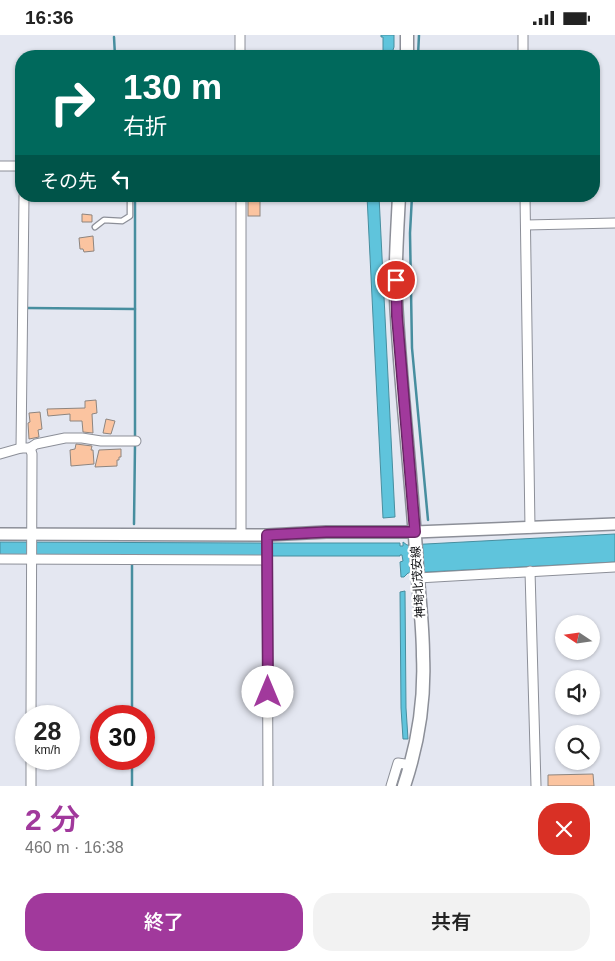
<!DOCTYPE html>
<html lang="ja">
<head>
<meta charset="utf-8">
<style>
  body { margin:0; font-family:Helvetica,"Noto Sans JP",sans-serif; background:#f2f2f2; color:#222; height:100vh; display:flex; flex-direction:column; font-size:19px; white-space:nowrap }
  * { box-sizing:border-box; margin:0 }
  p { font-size:16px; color:#767676 }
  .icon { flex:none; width:28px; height:28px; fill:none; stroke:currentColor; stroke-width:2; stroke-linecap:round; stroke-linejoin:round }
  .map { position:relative; height:751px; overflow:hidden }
  .sheet { display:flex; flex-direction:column; background:#fff; flex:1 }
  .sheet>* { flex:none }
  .hud { position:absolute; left:15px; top:15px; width:585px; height:152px; border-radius:20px; box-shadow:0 1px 4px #0004; background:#00695c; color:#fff; overflow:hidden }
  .needle { width:32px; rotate:283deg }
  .fabs { position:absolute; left:555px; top:580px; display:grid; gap:10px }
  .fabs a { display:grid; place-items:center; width:45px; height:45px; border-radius:50%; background:#fff; box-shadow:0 1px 4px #0004; font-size:25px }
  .speed { position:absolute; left:15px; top:670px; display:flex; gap:10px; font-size:25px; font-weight:700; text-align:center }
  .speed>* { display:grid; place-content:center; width:65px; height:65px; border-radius:50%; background:#fff; box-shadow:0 1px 4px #0004; line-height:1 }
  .speed small { font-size:12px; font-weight:400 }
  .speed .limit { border:8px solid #d22; background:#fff; color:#111 }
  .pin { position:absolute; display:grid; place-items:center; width:42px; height:42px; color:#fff; margin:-21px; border:2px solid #fff; border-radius:50%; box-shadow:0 1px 5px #0007 }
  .me { position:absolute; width:55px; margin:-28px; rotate:0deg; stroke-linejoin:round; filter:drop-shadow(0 0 4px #0008) }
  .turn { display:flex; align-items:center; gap:18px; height:105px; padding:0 25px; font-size:22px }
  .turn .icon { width:65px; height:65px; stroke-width:2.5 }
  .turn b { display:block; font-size:35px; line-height:42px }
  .then { display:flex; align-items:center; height:48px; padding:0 25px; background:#0003; gap:10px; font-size:19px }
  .round { display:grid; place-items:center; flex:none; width:52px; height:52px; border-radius:20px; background:#f2f2f2 }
  .overview { display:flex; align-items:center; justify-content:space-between; height:85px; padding:0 25px }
  h1 { font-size:30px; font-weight:600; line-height:38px; color:#a1399c }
  .button { display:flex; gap:10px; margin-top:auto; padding:10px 25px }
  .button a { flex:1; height:58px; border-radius:20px; background:#a1399c; color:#fff; font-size:20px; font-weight:600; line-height:58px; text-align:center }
  .button a+a { background:#f2f2f2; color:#222 }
  .status { display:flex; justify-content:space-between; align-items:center; height:35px; padding:0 25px; background:#fff; direction:ltr }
  .status svg { height:14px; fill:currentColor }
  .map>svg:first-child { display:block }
</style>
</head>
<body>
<div class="status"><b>16:36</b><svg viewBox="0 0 49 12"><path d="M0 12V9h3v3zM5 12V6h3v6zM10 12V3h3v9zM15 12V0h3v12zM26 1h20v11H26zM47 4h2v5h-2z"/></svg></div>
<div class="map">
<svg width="615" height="751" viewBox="0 0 615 751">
  <rect width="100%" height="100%" fill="#e4e7f1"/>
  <g fill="#5fc4dc" stroke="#478e9f">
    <polygon points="381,0 394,0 394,12 391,21 383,21 383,2 381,2"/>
    <polygon points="367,161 379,161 395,482 383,483"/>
    <polygon points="615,499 615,527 408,538 404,542 401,542 400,527 403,526 402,520 400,520 400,521 272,521 272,516 263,516 262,521 0,520 0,507 262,508 262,513 271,513 272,508 400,508 400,511 403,511 403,507 407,510"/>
    <polygon points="405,556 406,673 408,704 403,704 401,673 400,557"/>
  </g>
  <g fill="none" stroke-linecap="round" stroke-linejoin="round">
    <g stroke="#478e9f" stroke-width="2.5">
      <polyline points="114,2 115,21"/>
      <polyline points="418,21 419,0"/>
      <polyline points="412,161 410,198 412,313 428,485"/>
      <polyline points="28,273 135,274"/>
      <polyline points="135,403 135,161"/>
      <polyline points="134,489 135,410"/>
      <polyline points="132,681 132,530"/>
      <polyline points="132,751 132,724"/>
    </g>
  </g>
  <g fill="#fbc4a0" stroke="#8e857f">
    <rect x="248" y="162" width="12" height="19"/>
    <polygon points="82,179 92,180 92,187 82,187"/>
    <polygon points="93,201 94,216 84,217 83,214 80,214 79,203"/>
    <polygon points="96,365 97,378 92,379 93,398 83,397 82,386 70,386 70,379 48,381 47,374 85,373 85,366"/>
    <polygon points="40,377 42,394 38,395 39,402 29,404 28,388 30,387 29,378"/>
    <polygon points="106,384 115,386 111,399 103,398"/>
    <polygon points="76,409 92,411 91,415 93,415 94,429 71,431 70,415 75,414"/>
    <polygon points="121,414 121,422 119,422 119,425 117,425 117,431 95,432 99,415"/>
    <polygon points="593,739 594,751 548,751 548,740"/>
  </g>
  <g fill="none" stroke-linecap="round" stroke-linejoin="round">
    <g stroke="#8c8f98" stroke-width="7">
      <polyline id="service" points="95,192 104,185 122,186 130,181 130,161"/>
    </g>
    <g stroke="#8c8f98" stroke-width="11">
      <g id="minor">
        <polyline points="523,0 523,21"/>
        <polyline points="240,21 240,0"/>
        <polyline points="0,131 21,131"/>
        <polyline points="24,161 21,413 30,413 32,419 31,681"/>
        <polyline points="241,161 241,499"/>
        <polyline points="525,161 530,493"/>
        <polyline points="526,190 615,188"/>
        <polyline points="30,413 36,409 65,403 82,403 101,406 136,406"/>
        <polyline points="0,419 21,413"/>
        <polyline points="267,500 268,751"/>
        <polyline points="0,524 267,525"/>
        <polyline points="530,536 536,751"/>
        <polyline points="418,543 615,532"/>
        <polyline points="31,751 31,724"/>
        <polyline points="391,751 398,728 411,730"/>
      </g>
    </g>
    <g stroke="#8c8f98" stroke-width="14">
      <polyline id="tertiary" points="0,499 267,500 326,497 415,497 615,489"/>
    </g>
    <g stroke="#8c8f98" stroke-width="15">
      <g id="secondary">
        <polyline points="407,21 407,0"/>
        <path d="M399,161C397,201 394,242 397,282C402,365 412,448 417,531C419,561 423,591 423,621C425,665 418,709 404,751"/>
      </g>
    </g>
    <use href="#service" stroke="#fff" stroke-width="4.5"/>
    <use href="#minor" stroke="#fff" stroke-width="9"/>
    <use href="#tertiary" stroke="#fff" stroke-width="11"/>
    <use href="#secondary" stroke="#fff" stroke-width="12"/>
  </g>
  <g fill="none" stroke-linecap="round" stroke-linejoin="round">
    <g stroke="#692565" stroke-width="12">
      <polyline id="route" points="268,657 267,500 326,497 415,497 397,281 396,245"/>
    </g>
    <use href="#route" stroke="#a1399c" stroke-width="9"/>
  </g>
  <g text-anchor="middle" stroke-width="4.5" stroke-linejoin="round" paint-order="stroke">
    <g font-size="12" fill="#0e0f12" stroke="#fff">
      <text transform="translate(418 547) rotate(-94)" y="4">神埼北茂安線</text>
    </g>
  </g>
</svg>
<div class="fabs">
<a><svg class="needle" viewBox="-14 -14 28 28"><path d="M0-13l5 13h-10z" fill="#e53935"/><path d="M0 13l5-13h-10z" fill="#767676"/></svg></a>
<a><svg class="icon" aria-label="sound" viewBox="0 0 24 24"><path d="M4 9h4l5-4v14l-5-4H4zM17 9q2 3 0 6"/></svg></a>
<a><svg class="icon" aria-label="search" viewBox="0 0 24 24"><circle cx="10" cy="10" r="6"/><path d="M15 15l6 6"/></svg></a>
</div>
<div class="speed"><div>28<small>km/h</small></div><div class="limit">30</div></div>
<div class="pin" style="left:396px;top:245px;background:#d93025"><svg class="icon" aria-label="arrive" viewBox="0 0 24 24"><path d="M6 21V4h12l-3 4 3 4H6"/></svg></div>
<svg class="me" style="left:268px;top:657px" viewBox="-20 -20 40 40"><circle r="19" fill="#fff"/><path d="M0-13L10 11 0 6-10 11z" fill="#a1399c"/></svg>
<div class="hud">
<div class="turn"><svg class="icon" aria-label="right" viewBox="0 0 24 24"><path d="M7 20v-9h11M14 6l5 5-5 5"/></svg><div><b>130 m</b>右折</div></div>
<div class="then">その先<svg class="icon" aria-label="left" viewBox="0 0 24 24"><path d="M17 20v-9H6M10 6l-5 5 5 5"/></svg></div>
</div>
</div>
<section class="sheet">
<div class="overview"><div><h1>2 分</h1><p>460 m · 16:38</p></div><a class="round" style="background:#d93025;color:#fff"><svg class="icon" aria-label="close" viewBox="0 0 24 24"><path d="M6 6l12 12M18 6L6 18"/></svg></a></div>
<div class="button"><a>終了</a><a>共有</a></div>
</section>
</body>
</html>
